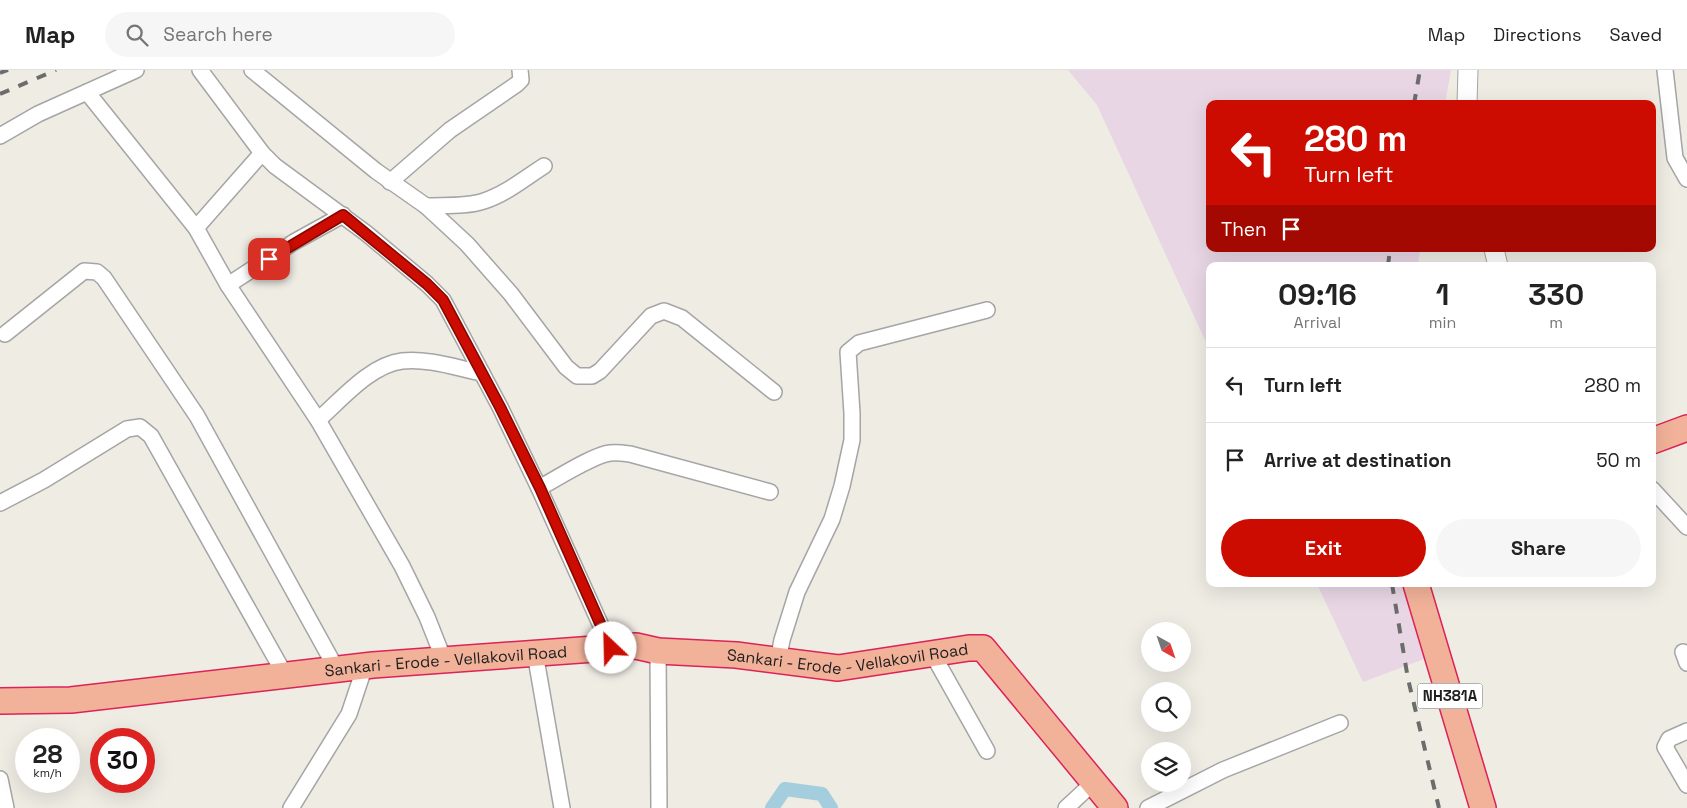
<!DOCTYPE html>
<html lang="en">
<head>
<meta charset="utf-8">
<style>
  body { margin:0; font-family:"Space Grotesk",sans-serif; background:#f6f6f6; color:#222; height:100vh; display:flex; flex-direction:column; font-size:19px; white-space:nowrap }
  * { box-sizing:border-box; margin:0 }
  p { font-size:16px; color:#767676 }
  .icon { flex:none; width:28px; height:28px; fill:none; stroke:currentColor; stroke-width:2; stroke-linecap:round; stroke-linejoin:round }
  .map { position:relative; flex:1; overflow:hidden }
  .side { position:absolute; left:1206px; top:192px; width:450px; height:325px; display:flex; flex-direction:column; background:#fff; border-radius:10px; box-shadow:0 5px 20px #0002 }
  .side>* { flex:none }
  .banner { position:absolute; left:1206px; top:30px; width:450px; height:152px; border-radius:10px; box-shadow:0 5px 20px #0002; background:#cc0c00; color:#fff; overflow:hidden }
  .needle { width:32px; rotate:140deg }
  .buttons { position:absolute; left:1141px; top:552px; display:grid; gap:10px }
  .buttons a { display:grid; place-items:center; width:50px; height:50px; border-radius:50%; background:#fff; box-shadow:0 5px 20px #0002; font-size:25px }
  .speed { position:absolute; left:15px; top:658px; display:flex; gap:10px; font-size:25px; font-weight:700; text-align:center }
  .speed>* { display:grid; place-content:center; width:65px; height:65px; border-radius:50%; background:#fff; box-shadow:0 5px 20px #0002; line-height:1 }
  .speed small { font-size:12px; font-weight:400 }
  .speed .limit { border:8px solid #d22; background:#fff; color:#111 }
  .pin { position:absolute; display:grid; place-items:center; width:42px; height:42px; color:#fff; margin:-21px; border-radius:10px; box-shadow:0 2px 8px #0006 }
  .me { position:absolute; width:55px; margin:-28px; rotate:336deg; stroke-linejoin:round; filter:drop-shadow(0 0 4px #0008) }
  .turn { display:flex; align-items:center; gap:18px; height:105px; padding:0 15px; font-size:22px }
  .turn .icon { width:65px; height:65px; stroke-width:2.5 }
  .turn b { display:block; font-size:35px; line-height:42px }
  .then { display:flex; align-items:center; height:48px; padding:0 15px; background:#0003; gap:10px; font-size:19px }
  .eta { display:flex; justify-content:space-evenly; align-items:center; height:85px; text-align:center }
  .eta b { font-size:30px; font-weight:600; line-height:35px }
  .button { display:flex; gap:10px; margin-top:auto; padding:10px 15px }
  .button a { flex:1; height:58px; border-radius:30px; background:#cc0c00; color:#fff; font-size:20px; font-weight:600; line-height:58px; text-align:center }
  .button a+a { background:#f6f6f6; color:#222 }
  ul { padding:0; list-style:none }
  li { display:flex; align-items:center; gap:15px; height:75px; padding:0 15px; border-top:1px solid #e0e0e0 }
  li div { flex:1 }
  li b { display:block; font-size:19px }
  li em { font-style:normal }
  header { display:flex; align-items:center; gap:30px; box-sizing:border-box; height:70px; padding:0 25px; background:#fff; border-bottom:1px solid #e0e0e0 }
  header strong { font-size:24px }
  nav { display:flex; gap:28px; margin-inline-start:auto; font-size:18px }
  .search { width:350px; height:45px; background:#f6f6f6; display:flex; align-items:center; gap:12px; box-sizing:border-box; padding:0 18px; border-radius:28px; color:#767676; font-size:19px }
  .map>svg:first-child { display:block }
</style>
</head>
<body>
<header>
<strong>Map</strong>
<div class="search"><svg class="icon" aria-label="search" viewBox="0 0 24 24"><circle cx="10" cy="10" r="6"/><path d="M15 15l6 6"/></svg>Search here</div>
<nav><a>Map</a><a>Directions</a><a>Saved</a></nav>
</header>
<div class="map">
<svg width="1687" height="738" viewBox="0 0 1687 738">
  <rect width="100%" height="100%" fill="#efece4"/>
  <g fill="#e8d6e4">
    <polygon points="1068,0 1451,0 1445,34 1210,34 1210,179 1420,179 1418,196 1210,196 1210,281 1097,35"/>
    <polygon points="1317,514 1409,514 1424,589 1363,612"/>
  </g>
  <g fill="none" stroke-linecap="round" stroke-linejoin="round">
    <polyline stroke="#a4cddd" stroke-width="14" points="772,738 785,719 822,724 831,738"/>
    <g stroke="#a5a5a5" stroke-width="18">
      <g id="minor">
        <polyline points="200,0 262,83 275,96 366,163 427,214 443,230 500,337 539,418 611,578"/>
        <polyline points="252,0 376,101 426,136 467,174 511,224 566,297 577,306 592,306 600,301 651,246 664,241 682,248 774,322"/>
        <polyline points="1665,0 1675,88 1687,109"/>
        <polyline points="87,22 196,158 228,215 318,350 402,496 427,547 444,590"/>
        <polyline points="0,66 38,44 136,0"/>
        <polyline points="390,112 450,60 517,14 521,10 520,0"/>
        <path d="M426,136C445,135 466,137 484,131C506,124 525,108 544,96"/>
        <polyline points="196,158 262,83"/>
        <polyline points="228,215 294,172 343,145"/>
        <polyline points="5,264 84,201 97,202 104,208 197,346 337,600"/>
        <path d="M318,350C341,330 370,295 402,291C427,288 457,298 482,303"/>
        <path d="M539,418C556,409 593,385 610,383C617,382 623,383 630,384L770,422"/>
        <polyline points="1652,419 1687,457"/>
        <polyline points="0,433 44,410 127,359 140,357 151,366 285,605"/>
        <polyline points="658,581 659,738"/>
        <polyline points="1683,582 1687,593"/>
        <polyline points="535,583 562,738"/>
        <polyline points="932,583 987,681"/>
        <polyline points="778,591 782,570 797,522 832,449 842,416 852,370 852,343 848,282 859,273 987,240"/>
        <polyline points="1687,661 1669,669 1665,677 1687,715"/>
        <polyline points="0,709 6,738"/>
        <polyline points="291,738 349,644 365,596"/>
        <polyline points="1066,738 1093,713"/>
        <polyline points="1148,738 1223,700 1340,653"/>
      </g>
    </g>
    <g stroke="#a5a5a5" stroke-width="21">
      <g id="tertiary">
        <polyline points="1467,34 1468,0"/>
        <polyline points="1494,179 1498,196"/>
      </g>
    </g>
    <g stroke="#db2357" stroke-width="28">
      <g id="trunk">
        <polyline points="1652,371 1687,358"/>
        <polyline points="1416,514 1483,738"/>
        <path id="s1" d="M0,631L71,630L373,595L636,576L658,581L736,585L838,598L969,578H983L1115,738"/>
      </g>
    </g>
    <use href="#minor" stroke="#fff" stroke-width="15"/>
    <use href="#tertiary" stroke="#fff" stroke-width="19"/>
    <use href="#trunk" stroke="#f2b29a" stroke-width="25"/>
    <g stroke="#6c6c6c" stroke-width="4" stroke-dasharray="10 10" stroke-linecap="butt">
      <polyline points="0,3 8,0"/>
      <polyline points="0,24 56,0"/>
      <polyline points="1414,34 1420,0"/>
      <polyline points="1388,196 1390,179"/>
      <polyline points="1392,514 1408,609 1439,738"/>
    </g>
  </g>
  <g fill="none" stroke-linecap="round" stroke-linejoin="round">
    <g stroke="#850800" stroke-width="12">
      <polyline id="route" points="269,189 343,145 427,214 443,230 500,337 540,418 611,578"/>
    </g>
    <use href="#route" stroke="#cc0c00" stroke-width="9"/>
  </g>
  <g text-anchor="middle" stroke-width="4.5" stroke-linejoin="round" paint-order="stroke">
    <rect fill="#fff" stroke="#626262" stroke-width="1" x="1417.5" y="613.5" width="65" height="25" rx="4"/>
    <g font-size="15" font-weight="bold" fill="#1e1e1e">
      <text x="1450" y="631">NH381A</text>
    </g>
    <g font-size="16" fill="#1e1e1e" stroke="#fff">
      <text dy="6" stroke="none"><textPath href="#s1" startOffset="852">Sankari - Erode - Vellakovil Road</textPath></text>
      <text dy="6" stroke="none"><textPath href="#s1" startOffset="448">Sankari - Erode - Vellakovil Road</textPath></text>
    </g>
  </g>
</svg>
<div class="buttons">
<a><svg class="needle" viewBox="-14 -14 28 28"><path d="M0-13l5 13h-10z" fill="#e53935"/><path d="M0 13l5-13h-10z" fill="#767676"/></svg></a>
<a><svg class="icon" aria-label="search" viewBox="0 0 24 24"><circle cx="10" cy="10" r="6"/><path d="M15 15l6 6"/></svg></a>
<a><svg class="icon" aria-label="layers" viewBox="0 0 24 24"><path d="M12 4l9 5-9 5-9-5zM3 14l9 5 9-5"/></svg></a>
</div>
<div class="speed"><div>28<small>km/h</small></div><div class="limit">30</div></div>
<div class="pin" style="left:269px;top:189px;background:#d93025"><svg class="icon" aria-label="arrive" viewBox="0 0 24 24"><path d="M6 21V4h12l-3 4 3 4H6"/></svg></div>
<svg class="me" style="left:611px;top:578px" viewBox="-20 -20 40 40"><circle r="19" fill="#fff"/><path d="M0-13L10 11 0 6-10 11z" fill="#cc0c00"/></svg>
<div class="banner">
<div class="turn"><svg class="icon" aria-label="left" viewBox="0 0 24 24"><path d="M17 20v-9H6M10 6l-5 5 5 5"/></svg><div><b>280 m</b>Turn left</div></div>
<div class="then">Then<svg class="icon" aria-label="arrive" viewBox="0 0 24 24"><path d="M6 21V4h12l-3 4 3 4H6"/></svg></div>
</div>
<section class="side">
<div class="eta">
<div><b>09:16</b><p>Arrival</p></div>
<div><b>1</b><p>min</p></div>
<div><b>330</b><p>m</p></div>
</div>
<ul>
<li><svg class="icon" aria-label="left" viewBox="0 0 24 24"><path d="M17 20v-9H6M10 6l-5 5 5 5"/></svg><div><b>Turn left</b></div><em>280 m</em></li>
<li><svg class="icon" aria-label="arrive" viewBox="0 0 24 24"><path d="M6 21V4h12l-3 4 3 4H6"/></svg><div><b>Arrive at destination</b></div><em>50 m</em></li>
</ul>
<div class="button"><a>Exit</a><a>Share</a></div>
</section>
</div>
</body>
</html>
